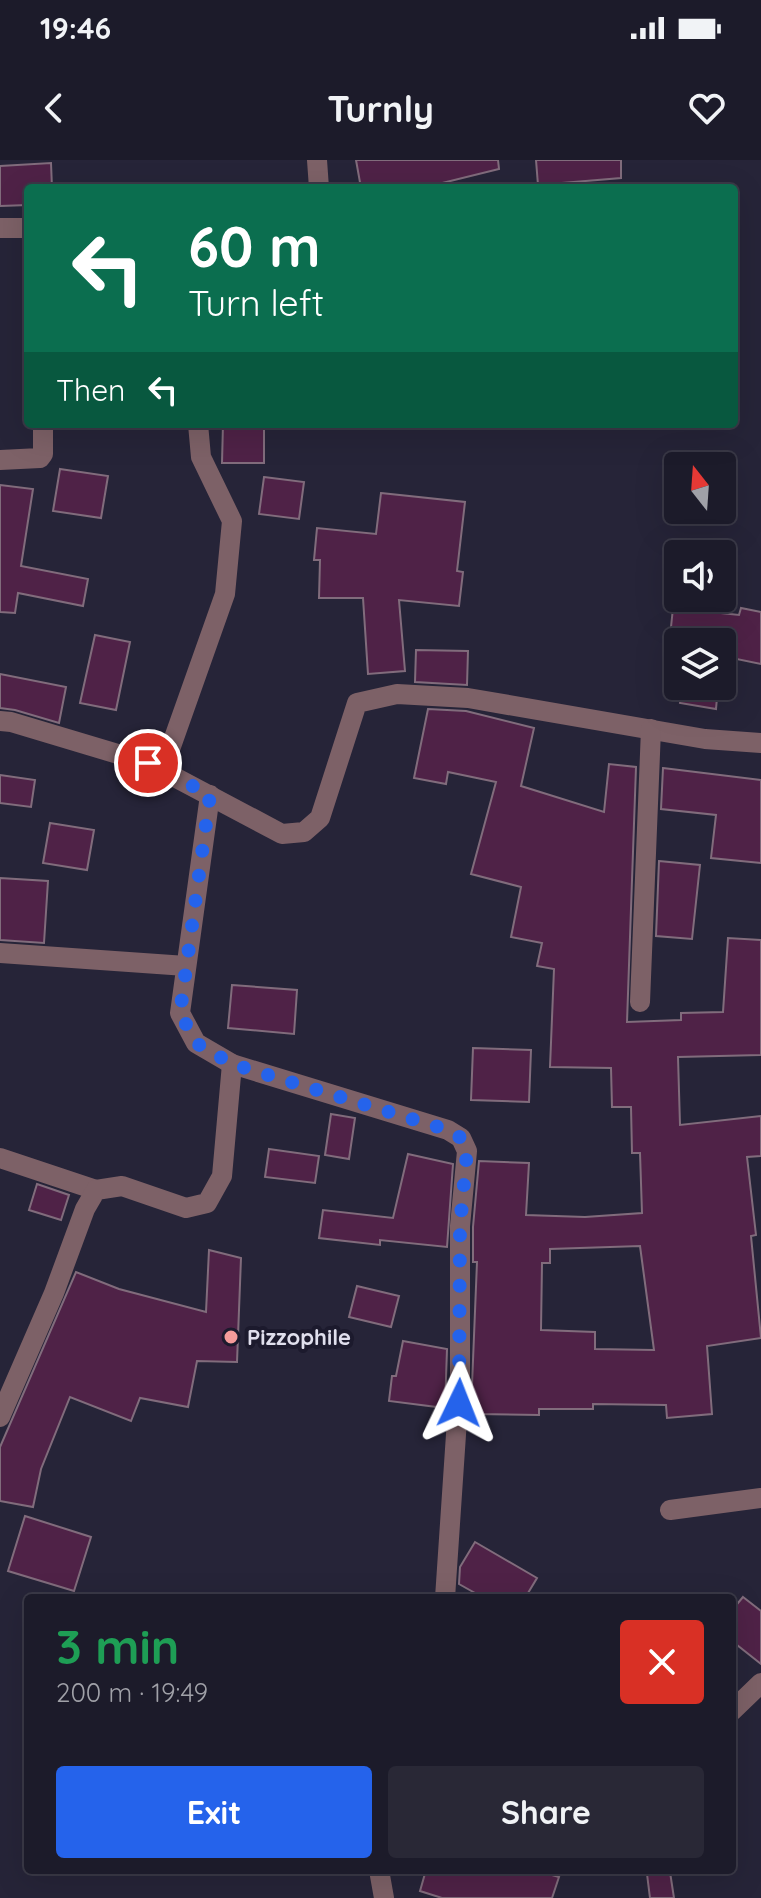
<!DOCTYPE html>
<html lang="en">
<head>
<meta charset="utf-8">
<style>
  body { margin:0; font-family:Quicksand,sans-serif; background:#292836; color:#f1f3f6; height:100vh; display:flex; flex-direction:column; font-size:30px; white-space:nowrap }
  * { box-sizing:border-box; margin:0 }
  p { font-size:26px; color:#a0a1a8 }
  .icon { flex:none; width:44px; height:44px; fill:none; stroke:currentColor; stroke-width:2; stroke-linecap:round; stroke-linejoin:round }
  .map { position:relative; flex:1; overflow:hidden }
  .side { position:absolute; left:24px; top:1434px; width:712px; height:280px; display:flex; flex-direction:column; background:#1c1b2a; border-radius:8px; box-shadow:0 8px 32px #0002,0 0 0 2px #3a3947 }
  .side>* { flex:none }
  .hud { position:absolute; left:24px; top:24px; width:714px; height:244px; border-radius:8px; box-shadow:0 8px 32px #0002,0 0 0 2px #3a3947; background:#0b6e4f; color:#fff; overflow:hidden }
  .needle { width:52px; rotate:343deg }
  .tools { position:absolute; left:664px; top:292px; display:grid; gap:16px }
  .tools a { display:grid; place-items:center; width:72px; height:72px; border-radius:8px; background:#1c1b2a; box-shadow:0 8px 32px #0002,0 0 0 2px #3a3947; font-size:40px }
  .pin { position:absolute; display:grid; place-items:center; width:68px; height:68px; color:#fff; margin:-34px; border:4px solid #fff; border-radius:50%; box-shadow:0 2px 8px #0007 }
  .me { position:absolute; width:88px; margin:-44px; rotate:2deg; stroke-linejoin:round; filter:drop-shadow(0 0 6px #0008) }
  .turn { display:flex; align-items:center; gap:28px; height:168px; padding:0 32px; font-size:36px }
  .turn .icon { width:104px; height:104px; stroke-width:2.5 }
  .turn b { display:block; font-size:56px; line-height:68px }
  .then { display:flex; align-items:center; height:76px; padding:0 32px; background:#0003; gap:16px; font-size:30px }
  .round { display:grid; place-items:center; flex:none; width:84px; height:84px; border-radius:8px; background:#292836 }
  .head { display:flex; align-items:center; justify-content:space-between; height:136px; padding:0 32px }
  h1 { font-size:48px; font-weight:700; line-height:60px; color:#1e9e55 }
  .cta { display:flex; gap:16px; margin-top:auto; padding:16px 32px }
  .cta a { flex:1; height:92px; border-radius:8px; background:#2563eb; color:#fff; font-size:32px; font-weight:700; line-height:92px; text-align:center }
  .cta a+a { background:#292836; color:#f1f3f6 }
  .status { display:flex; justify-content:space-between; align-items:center; height:56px; padding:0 40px; background:#1c1b2a; direction:ltr }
  .status svg { height:22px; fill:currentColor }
  header { display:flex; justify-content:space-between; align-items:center; height:104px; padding:0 32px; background:#1c1b2a; font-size:36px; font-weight:700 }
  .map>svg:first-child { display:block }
</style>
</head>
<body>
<div class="status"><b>19:46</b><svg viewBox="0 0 49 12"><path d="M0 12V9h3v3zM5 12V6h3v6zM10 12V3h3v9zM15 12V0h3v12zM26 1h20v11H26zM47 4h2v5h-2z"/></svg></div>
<header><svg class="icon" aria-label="back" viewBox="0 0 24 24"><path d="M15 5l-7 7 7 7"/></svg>Turnly<svg class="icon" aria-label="heart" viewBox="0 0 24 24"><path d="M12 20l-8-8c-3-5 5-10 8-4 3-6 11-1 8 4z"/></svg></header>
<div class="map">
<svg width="761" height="1738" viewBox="0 0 761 1738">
  <rect width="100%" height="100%" fill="#262438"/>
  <g fill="#4f2247" stroke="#816c7c" stroke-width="2" fill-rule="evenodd">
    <polygon points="356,0 498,0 499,9 422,28 361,28"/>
    <polygon points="536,0 621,0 621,18 538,25"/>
    <polygon points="51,3 52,28 28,28 28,45 0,46 0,6"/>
    <polygon points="223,264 264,264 264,303 222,303"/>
    <polygon points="60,309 108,316 101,358 53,351"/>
    <polygon points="264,317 304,322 299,359 259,354"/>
    <polygon points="0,325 33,329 21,406 88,419 83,446 18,433 15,453 0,452"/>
    <polygon points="381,333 465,342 457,411 463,412 459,446 399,440 405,511 368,514 363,438 319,438 320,400 314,400 317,368 376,374"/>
    <polygon points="673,448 739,455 741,448 761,452 761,504 722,496 722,482 678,482 678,487 669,486"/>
    <polygon points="95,475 130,482 116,550 80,543"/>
    <polygon points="416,490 468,491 467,525 415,522"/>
    <polygon points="0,514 66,527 59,563 15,550 0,548"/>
    <polygon points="682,526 718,526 716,549 680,543"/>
    <path d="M428,549L466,551L534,568L521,626L604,652L609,604L636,607L627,862L681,860V853L723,852L728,778L761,780V895L678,897L680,965L761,956V996L747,997L756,1075L751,1076L761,1178L707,1186L712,1254L667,1258L666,1245L593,1244V1249H539V1255L474,1254V1251L471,1250L477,1102H473V1067L479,1001L529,1003L526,1055L585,1057L642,1053L640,993H632L631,947H612L611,908L550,907L554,809L537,806L542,783L511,777L521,727L471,714L496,622L448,612L446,624L414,618ZM640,1086L654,1190L595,1189V1172L541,1170L542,1103H550V1089Z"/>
    <polygon points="663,608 761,620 761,703 711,698 716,655 661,649"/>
    <polygon points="0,615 35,620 31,647 0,643"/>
    <polygon points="50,663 94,670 87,710 43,703"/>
    <polygon points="659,701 700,705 692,779 656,776"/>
    <polygon points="0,718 48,721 44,783 0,780"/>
    <polygon points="232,825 297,830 294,874 228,868"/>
    <polygon points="473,888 531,890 529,942 471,940"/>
    <polygon points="331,954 355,958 349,999 325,995"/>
    <polygon points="269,989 319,996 315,1023 265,1017"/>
    <polygon points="408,994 453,1004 447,1087 380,1080 380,1085 319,1078 323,1050 393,1058"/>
    <polygon points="37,1024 69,1035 61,1060 29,1050"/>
    <polygon points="209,1090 241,1098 237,1202 197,1201 188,1247 140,1238 131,1261 70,1237 41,1309 33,1347 0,1341 0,1287 76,1112 119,1129 206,1152"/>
    <polygon points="357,1126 399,1136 391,1167 349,1157"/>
    <polygon points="403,1181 447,1189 445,1248 389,1241 392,1216 396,1216"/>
    <polygon points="25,1356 91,1377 74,1431 8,1411"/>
    <polygon points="475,1382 537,1418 525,1438 484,1438 459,1424 460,1407"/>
    <polygon points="743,1437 761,1451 761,1504 732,1481 732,1450"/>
    <polygon points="426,1710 534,1710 559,1717 552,1738 442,1738 420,1731"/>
    <polygon points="670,1712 674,1738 650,1738 647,1714"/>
  </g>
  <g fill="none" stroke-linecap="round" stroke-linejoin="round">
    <g stroke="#7d6167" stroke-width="20">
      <polyline points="317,0 319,28"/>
      <polyline points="0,68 28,68"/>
      <polyline points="0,300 40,298 43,294 43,264"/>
      <polyline points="0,561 11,562 148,603 282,674 304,672 320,658 357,543 397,534 468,538 705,579 761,583"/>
      <polyline points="163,609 225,434 232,361 201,297 198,264"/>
      <polyline points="210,635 180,853 196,883 232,904 448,970 461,978 467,991 460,1066 460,1215 445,1438"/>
      <polyline points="0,793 186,806"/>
      <polyline points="640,842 651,569"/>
      <polyline points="0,998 96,1030"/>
      <polyline points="0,1257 54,1133 85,1049 96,1030 122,1026 186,1048 207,1043 222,1016 232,904"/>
      <polyline points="670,1350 761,1338"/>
      <polyline points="732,1551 761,1523"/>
      <polyline points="379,1710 384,1738"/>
    </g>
  </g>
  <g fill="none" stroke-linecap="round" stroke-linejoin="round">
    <polyline stroke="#2563eb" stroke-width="14" stroke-dasharray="0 25.2" points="148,603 210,635 180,853 196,883 232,904 448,970 461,978 467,991 460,1066 459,1243"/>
  </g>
  <circle fill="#f59b9a" stroke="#1c1a2d" stroke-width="3" cx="231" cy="1177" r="8"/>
  <g text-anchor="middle" stroke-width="8" stroke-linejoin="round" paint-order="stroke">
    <g font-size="22" font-weight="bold" fill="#e0dfed" stroke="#1c1a2d" text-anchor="start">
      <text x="247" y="1185">Pizzophile</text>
    </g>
  </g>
</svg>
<div class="tools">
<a><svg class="needle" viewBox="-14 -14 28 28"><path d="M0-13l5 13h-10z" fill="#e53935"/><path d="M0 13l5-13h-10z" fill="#a0a1a8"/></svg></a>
<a><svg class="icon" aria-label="sound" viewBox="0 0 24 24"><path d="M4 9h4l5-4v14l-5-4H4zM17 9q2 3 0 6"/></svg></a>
<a><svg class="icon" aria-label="layers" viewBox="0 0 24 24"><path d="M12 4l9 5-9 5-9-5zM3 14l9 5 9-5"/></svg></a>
</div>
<div class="pin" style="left:148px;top:603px;background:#d93025"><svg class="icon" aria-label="arrive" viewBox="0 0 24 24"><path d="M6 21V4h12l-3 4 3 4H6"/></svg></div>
<svg class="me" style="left:459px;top:1243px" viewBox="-20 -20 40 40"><path d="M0-17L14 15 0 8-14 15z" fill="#2563eb" stroke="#fff" stroke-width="4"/></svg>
<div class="hud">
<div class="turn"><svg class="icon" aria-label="left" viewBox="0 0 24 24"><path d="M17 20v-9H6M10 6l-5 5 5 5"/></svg><div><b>60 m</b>Turn left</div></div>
<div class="then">Then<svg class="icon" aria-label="left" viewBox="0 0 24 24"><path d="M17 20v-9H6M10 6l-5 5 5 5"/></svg></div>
</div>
<section class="side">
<div class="head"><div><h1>3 min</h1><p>200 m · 19:49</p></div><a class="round" style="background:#d93025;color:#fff"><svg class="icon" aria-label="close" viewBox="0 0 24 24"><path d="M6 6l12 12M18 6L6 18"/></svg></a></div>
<div class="cta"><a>Exit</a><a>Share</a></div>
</section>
</div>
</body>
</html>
